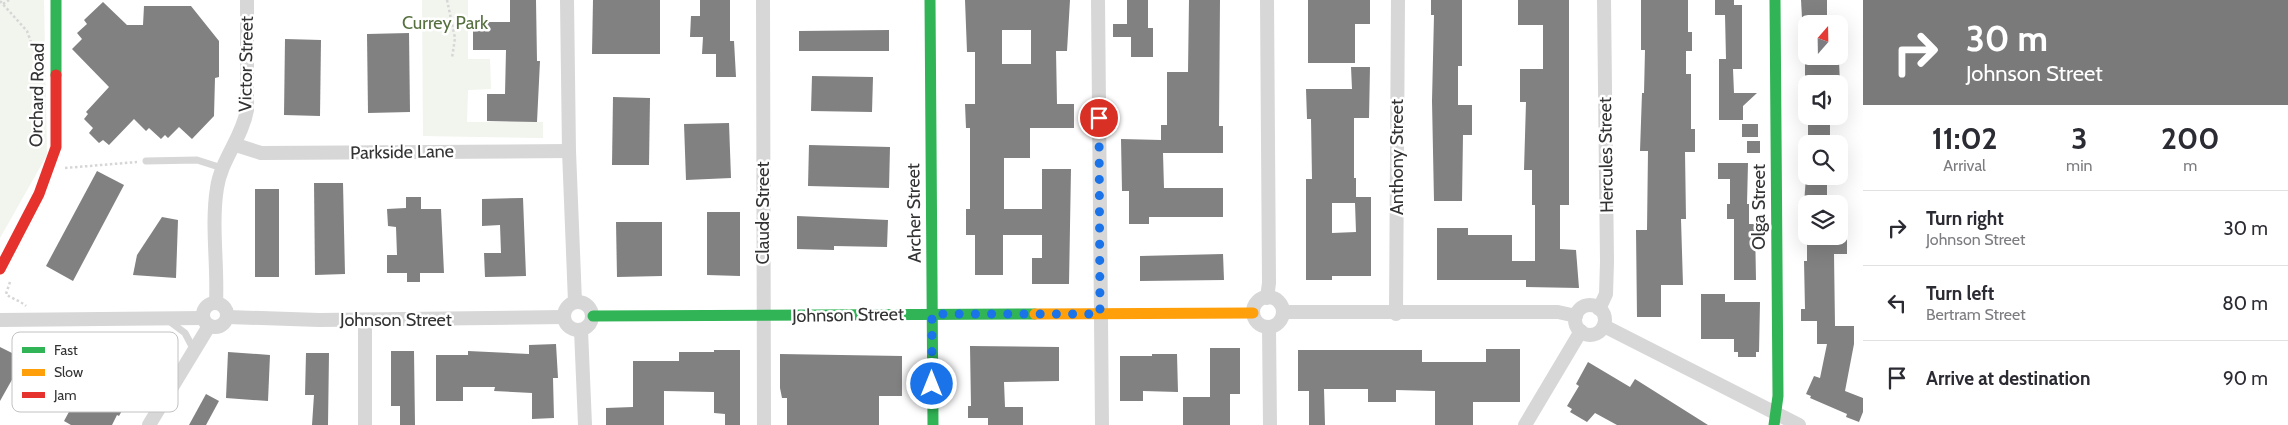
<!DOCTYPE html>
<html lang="en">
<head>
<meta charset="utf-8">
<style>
  body { margin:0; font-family:Cabin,sans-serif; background:#f2f2f3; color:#2b2b33; height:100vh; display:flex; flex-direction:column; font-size:19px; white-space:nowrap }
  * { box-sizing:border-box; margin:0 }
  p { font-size:16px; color:#7c7c81 }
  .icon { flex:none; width:28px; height:28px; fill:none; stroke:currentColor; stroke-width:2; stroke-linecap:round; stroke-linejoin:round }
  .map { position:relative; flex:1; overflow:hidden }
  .details { display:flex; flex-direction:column; background:#fff; width:425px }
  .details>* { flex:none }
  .hud { background:#7a7a7a; color:#fff; overflow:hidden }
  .needle { width:32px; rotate:20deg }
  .tools { position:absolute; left:1798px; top:15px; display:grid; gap:10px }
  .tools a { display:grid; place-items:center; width:50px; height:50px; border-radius:10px; background:#fff; box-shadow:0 5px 20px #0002; font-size:25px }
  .pin { position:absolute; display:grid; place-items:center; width:42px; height:42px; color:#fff; margin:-21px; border:2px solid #fff; border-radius:50%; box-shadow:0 1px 5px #0007 }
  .me { position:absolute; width:55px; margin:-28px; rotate:0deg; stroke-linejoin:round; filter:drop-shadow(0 0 4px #0008) }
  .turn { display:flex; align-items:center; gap:18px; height:105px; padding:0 20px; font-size:22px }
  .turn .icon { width:65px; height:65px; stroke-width:2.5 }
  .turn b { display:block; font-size:35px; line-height:42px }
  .eta { display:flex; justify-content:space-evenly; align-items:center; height:85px; text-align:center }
  .eta b { font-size:30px; font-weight:700; line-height:35px }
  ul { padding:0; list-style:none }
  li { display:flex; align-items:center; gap:15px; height:75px; padding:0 20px; border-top:1px solid #e1e1e2 }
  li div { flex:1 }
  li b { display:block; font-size:19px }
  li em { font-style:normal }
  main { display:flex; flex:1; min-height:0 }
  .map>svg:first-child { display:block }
</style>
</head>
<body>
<main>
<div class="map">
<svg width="1863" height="425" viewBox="0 0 1863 425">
  <rect width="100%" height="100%" fill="#fff"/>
  <g fill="#f1f5ed">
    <polygon points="0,0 44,0 47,155 0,238"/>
    <polygon points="422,0 468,0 468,59 490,59 491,89 468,90 467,122 543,122 543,138 423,136"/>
  </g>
  <g fill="#818181" fill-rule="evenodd">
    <polygon points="510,0 536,0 537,61 540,61 537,122 487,121 487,94 505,94 506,50 473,50 473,22 510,22"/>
    <polygon points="593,0 660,0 660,54 592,54"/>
    <polygon points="700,0 730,0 730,41 734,41 736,77 716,77 716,54 702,54 703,37 690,37 691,16 700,16"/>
    <path d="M965,0H1070L1067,51H1056L1057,104H1074V128H1030V158H1004V209H1042V169H1071L1069,284H1032V258H1042V235H1003V275H975V235H966V209H970V128H966L965,104H975V52H967ZM1002,30H1031V64H1002Z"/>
    <polygon points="1127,0 1148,0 1148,28 1153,28 1153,57 1131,57 1131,37 1113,37 1113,24 1127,24"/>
    <polygon points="1189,0 1220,0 1219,126 1223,126 1223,153 1163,153 1164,188 1223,188 1223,217 1149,217 1149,224 1129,224 1129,191 1122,191 1121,139 1161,140 1161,125 1167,125 1167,72 1188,72"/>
    <polygon points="1308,0 1370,0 1370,24 1355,24 1355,63 1308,63"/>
    <polygon points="1431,0 1462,0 1462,66 1458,66 1458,105 1472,105 1472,135 1463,135 1462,201 1434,201 1432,101 1434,15 1431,15"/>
    <polygon points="1518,0 1569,0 1569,205 1560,205 1560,249 1576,250 1579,288 1526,287 1526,280 1437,280 1437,228 1468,228 1468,235 1512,235 1512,261 1535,261 1535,205 1532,205 1532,170 1524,170 1526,102 1520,102 1520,69 1543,69 1543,25 1518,25"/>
    <polygon points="1641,0 1688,0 1688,32 1692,32 1692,51 1686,51 1686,74 1691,74 1691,129 1695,129 1695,152 1685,152 1686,219 1681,219 1683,285 1661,285 1661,317 1637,317 1636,230 1647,230 1648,151 1640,151 1642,93 1644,93 1645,50 1641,50"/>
    <polygon points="1715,0 1734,0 1734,5 1742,5 1742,69 1733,69 1734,93 1757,93 1743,106 1743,120 1719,120 1719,59 1726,59 1725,15 1715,15"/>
    <polygon points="1801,0 1827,0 1827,17 1802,18"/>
    <polygon points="103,2 127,25 143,25 144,6 191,6 219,41 219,77 215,78 214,116 192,139 179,127 168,138 165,135 161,139 149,128 146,131 134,119 109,145 103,140 99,143 89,133 93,128 84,119 88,114 86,112 109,87 72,49 82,39 77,33 87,24 84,20"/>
    <polygon points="889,30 889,51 799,51 799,31"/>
    <polygon points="409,33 410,112 368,113 367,34"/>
    <polygon points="285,39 321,40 320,116 284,115"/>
    <polygon points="1805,59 1839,61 1840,84 1805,84"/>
    <path d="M1351,67H1370L1369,118H1354V178H1356V197H1371V276H1332V280H1306V179H1312L1311,119H1307L1306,89H1352ZM1332,203H1355L1356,232L1332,233Z"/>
    <polygon points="812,76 873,77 872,112 811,111"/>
    <polygon points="613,97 650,98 649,165 612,165"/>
    <rect x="1808" y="116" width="22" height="28"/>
    <polygon points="729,123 731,178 686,180 684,124"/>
    <rect x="1742" y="124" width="16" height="13"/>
    <rect x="1747" y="141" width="13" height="12"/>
    <polygon points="809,145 890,147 889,188 808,186"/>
    <polygon points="1718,163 1748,163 1747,204 1749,204 1749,224 1755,224 1756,280 1734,280 1734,219 1727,219 1727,204 1730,204 1730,179 1718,179"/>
    <polygon points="97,171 124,185 73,281 46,266"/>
    <polygon points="1827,176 1827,204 1804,204 1806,177"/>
    <polygon points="314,183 343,183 345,274 315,275"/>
    <rect x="255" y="189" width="24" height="88"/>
    <polygon points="406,197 421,197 421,209 441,209 444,273 420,273 420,282 407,282 407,273 387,273 387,255 397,255 396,227 388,226 387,209 406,208"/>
    <polygon points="523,198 526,276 485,277 484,253 501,253 500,225 482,226 482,199"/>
    <polygon points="707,212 740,212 740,276 707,275"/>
    <polygon points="797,216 888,220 887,247 834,246 834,250 797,249"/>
    <polygon points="162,217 178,220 176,278 133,275 137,255"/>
    <polygon points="616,222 662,222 662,276 617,277"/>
    <polygon points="1824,236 1847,236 1847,254 1834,254 1835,326 1854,326 1854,344 1845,391 1863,398 1863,412 1859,422 1846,417 1847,414 1810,398 1811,396 1806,394 1814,376 1820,378 1827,344 1817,344 1817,321 1801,321 1801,309 1805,309 1804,261 1807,261 1807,242 1824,242"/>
    <polygon points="1223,254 1224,280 1140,281 1140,256"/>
    <polygon points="1701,294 1725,294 1725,302 1760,302 1759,352 1756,352 1756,357 1738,357 1738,352 1734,352 1734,339 1701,339"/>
    <polygon points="83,340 106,352 110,346 147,366 119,416 117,415 112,425 71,425 64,421 96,362 76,352"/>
    <polygon points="556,344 558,378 553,378 554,418 532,419 532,393 494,391 495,387 463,387 463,401 436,401 436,355 468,355 468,351 529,354 529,345"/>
    <polygon points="970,346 1059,347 1059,381 1004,382 1005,407 1023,407 1023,425 988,425 988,418 968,418 968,406 971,406"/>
    <polygon points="0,347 20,357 14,367 18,369 0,401"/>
    <polygon points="1210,348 1240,348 1240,394 1230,394 1230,425 1183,425 1183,397 1210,397"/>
    <polygon points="1486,349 1520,349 1520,402 1473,402 1473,425 1435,425 1435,391 1396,390 1396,402 1368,402 1368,389 1324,389 1325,425 1309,425 1309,391 1298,391 1298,350 1422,350 1422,362 1486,362"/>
    <polygon points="714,350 740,350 740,425 725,425 725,414 714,413 714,392 664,391 664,425 606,425 606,408 633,407 633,361 679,361 679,352 714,352"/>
    <polygon points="391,351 414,351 415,425 400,425 400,406 391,406"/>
    <polygon points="228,352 270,355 268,401 226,398"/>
    <polygon points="306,353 329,353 328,425 312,425 314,395 305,395"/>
    <polygon points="780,354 902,356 902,396 879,396 879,425 787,425 787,398 782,398 780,388"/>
    <polygon points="1152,354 1177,354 1178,392 1143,391 1143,401 1120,401 1120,356 1152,356"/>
    <polygon points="1588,362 1630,387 1635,379 1708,425 1617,425 1595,413 1587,422 1570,412 1572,409 1567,406 1579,386 1576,384"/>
    <polygon points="206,394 219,401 206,425 189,425"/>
  </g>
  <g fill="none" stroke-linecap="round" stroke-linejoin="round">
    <g stroke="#d6d6d6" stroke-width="2.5" stroke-dasharray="2.5 2.5" stroke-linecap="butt">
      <polyline points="447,0 455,38 452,58"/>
      <polyline points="0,1 27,31 35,53"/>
      <polyline points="3,4 9,0"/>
      <polyline points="65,168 137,162"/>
      <path d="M10,282L6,294C12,299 19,300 26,306"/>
    </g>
    <g stroke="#d7d7d7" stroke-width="7">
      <polyline points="146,161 197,160 222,168"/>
      <polyline points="169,321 185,333 194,350"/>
    </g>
    <g stroke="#d7d7d7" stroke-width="14">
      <polyline points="567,0 569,151 575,302"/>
      <polyline points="763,0 764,425"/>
      <polyline points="1098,0 1102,425"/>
      <polyline points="236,145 261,153 569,151"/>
      <circle cx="1268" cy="312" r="15"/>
      <polyline points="1267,298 1269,283 1267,0"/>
      <circle cx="578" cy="316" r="14"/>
      <circle cx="215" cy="315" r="12"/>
      <path d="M216,303C218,265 211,225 217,188C221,160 242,138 247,110V0"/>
      <circle cx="1590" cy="320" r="15"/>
      <polyline points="1599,309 1606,294 1607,262 1604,0"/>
      <polyline points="1283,312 1558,312 1576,316"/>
      <polyline points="1396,314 1398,0"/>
      <polyline points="228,317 319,320 564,317"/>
      <polyline points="0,320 203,318"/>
      <polyline points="1604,326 1799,425"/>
      <polyline points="1269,327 1270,425"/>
      <polyline points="581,330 585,425"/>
      <polyline points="149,425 209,326"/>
      <polyline points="365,425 365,320"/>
      <polyline points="1525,425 1581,331"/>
    </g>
    <g stroke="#30b455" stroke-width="11">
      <polyline points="56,0 56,75"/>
      <polyline points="930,0 933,425"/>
      <polyline points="593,316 1035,314"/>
      <polyline points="1774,425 1778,396 1775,0"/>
    </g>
    <polyline stroke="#ff9f0a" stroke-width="11" points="1035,314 1253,313"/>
    <polyline stroke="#e5322d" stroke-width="11" points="0,269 39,194 56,147 56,75"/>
  </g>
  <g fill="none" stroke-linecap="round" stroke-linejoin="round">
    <polyline stroke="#1a73e8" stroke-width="9" stroke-dasharray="0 16.2" points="932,384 932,314 1100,314 1099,118"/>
  </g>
  <g text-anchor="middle" stroke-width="5" stroke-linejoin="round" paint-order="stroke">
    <g font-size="18" fill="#56703f" stroke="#fff">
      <text x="445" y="29">Currey Park</text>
    </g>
    <g font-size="18" fill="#333" stroke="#fff">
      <text transform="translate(246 64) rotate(-89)" y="6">Victor Street</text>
      <text transform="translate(37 95) rotate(-89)" y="6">Orchard Road</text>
      <text transform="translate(402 152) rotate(-1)" y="6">Parkside Lane</text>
      <text transform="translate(1606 155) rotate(-91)" y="6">Hercules Street</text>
      <text transform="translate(1397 157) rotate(-90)" y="6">Anthony Street</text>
      <text transform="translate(1759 207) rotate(-90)" y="6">Olga Street</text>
      <text transform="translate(763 213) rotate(-90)" y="6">Claude Street</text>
      <text transform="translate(914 213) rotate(-91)" y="6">Archer Street</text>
      <text transform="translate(848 315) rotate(-1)" y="6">Johnson Street</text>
      <text x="396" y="326">Johnson Street</text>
    </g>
  </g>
  <rect x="12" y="332" width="166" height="80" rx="8" fill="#fff" stroke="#c2c2c2" stroke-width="1"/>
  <rect x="22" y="347" width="23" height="6" fill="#30b455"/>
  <rect x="22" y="369" width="23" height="7" fill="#ff9f0a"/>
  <rect x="22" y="392" width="23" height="6" fill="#e5322d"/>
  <g font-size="14" fill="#333">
    <text x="54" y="355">Fast</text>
    <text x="54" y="377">Slow</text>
    <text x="54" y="400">Jam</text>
  </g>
</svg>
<div class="tools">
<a><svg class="needle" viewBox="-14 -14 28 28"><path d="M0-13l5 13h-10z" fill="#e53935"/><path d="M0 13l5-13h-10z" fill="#7c7c81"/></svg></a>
<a><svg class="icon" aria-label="sound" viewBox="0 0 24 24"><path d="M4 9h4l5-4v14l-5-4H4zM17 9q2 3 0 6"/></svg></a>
<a><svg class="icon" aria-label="search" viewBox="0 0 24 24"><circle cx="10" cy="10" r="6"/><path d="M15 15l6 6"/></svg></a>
<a><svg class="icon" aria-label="layers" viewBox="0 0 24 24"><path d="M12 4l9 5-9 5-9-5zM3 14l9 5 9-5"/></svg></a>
</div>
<div class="pin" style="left:1099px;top:118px;background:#d93025"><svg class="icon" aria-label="arrive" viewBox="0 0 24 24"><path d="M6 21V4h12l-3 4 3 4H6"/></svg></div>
<svg class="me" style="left:932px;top:384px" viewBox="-20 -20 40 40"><circle r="17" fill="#1a73e8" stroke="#fff" stroke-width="3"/><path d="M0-11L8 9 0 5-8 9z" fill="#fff"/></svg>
</div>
<section class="details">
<div class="hud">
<div class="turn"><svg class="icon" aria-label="right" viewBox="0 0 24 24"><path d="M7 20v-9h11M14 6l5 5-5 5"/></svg><div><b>30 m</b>Johnson Street</div></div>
</div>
<div class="eta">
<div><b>11:02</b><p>Arrival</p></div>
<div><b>3</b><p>min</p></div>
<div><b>200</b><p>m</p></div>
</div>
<ul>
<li><svg class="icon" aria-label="right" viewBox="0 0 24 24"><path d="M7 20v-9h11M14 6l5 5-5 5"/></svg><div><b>Turn right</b><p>Johnson Street</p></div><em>30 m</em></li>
<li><svg class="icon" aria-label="left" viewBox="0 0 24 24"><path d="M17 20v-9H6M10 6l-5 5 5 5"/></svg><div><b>Turn left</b><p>Bertram Street</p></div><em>80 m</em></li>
<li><svg class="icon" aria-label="arrive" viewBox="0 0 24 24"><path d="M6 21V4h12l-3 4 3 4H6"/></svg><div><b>Arrive at destination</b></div><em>90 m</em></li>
</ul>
</section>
</main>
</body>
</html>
